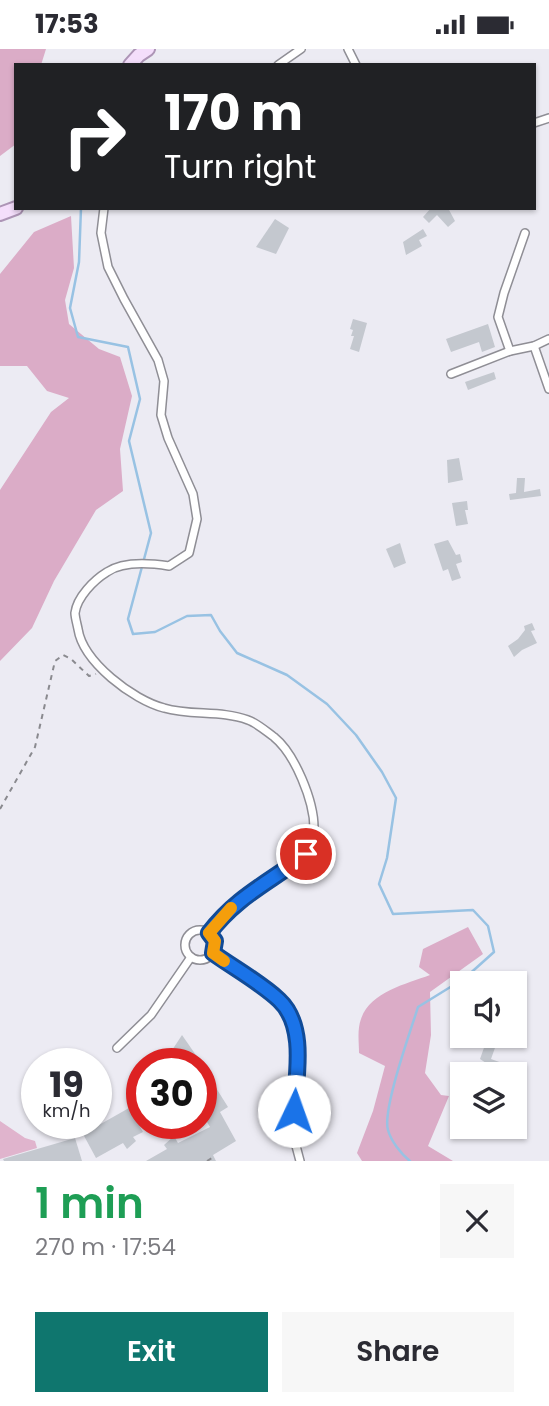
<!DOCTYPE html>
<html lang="en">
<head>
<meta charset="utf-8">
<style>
  body { margin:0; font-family:Poppins,sans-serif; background:#f7f7f7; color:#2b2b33; height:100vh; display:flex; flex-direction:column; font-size:26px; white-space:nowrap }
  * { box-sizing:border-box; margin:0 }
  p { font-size:23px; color:#7c7c81 }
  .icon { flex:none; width:38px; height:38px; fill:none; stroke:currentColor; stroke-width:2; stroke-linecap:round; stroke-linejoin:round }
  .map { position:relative; height:1112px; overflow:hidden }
  .sheet { display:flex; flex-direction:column; background:#fff; flex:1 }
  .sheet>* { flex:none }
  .banner { position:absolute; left:14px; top:14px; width:522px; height:147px; border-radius:0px; box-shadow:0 2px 5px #0004; background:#202124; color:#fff; overflow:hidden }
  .fabs { position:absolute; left:450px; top:922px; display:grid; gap:14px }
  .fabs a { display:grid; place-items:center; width:77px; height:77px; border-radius:0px; background:#fff; box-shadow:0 2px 5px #0004; font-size:35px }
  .speed { position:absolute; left:21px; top:999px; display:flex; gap:14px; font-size:35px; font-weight:700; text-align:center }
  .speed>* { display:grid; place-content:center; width:91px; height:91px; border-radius:50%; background:#fff; box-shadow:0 2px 5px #0004; line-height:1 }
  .speed small { font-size:18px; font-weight:400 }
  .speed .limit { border:10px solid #d22; background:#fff; color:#111 }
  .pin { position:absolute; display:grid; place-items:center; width:60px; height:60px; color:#fff; margin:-30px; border:4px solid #fff; border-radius:50%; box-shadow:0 2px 7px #0007 }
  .me { position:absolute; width:77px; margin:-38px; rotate:3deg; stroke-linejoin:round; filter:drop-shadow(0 0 5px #0008) }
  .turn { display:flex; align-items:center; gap:24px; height:147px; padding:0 35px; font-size:32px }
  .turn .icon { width:91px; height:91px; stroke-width:2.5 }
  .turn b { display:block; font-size:49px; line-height:60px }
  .round { display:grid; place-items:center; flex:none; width:74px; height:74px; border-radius:0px; background:#f7f7f7 }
  .overview { display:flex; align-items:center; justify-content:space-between; height:119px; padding:0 35px }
  h1 { font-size:42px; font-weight:600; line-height:52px; color:#1e9e55 }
  .button { display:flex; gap:14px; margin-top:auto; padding:14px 35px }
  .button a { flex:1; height:80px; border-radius:0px; background:#0f766e; color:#fff; font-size:28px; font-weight:600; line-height:80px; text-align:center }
  .button a+a { background:#f7f7f7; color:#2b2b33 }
  .status { display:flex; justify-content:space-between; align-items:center; height:49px; padding:0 35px; background:#fff; direction:ltr }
  .status svg { height:19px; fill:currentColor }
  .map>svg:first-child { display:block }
</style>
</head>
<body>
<div class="status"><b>17:53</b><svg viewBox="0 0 49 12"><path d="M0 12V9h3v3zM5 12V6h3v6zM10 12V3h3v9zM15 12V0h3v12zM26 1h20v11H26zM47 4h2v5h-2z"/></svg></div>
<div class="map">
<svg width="549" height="1112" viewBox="0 0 549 1112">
  <rect width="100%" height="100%" fill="#ecebf3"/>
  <polygon fill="#e0b4cd" points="0,1072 25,1089 35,1092 37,1099 0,1110"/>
  <g fill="#dbacc7">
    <polygon points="0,0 46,0 41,16 16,16 16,95 0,107"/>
    <polygon points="71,167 74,219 65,251 69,275 99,300 120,308 132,347 120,400 123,442 96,461 54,532 32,579 0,612 0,441 51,363 69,349 47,342 27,317 0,317 0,225 34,183"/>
    <path d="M468,878L483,905L430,943L431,986L425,1024L441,1046L449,1047L428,1097L453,1112H362L357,1104L373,1062L385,1017L359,1004C359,994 357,980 361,970C370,943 406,935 430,926L419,918L423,900Z"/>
  </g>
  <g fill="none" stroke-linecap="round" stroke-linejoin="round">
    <path stroke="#98c2e3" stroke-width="2.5" d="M81,159L79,213L70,259L78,288L128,298L140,350L129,392L151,484L128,570L133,585L155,583L187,567L211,566L220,582L237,604L287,626L327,655L356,686L382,723L396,749L387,809L379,835L393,865L473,861L488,877L494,903L465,929L418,958C411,981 382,1061 388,1081C391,1092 401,1105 410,1112"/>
  </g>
  <g fill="#c4c8cf">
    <polygon points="431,159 448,159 455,172 448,178 437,166 429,174 423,168"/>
    <polygon points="275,170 289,179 276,205 256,198"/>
    <polygon points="423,180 427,187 419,191 422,197 406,206 403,193"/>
    <polygon points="353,270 367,274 359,303 350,300 354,287 351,287 353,281 350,280"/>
    <polygon points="488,275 495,298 482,303 479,293 451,303 446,290"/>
    <polygon points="494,323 496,330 468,341 465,333"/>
    <polygon points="459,409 463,431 448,434 447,411"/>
    <polygon points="517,429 525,429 524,443 540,440 541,447 510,451 509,445 516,444"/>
    <polygon points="467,452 468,461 465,461 468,475 456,477 452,454"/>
    <polygon points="448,491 456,506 460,505 462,513 456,515 461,529 452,532 448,520 443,522 434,495"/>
    <polygon points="400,494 406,514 394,519 386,500"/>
    <polygon points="532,574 535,581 531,582 537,594 522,601 514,608 508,597 518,590 525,581 524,577"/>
    <polygon points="182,986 200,1012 198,1015 163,1015"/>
    <polygon points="486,993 496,996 491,1010 505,1015 502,1026 484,1021 486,1014 480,1010"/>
    <polygon points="206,1023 228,1058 220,1063 236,1092 213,1106 216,1112 146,1112 167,1100 164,1096 174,1087 178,1094 210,1078 201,1063 201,1026"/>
    <polygon points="129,1059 143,1083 133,1088 136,1092 127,1100 123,1094 96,1109 83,1085"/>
    <polygon points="75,1089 82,1112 4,1112 3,1110"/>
  </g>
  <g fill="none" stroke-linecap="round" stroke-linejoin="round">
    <g stroke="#8f8e95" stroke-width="10">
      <g id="minor">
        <polyline points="348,0 356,16"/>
        <polyline points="278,16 301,0"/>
        <polyline points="534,74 549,69"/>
        <path d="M104,159L101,184L108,218L124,250L158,311L164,332L161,366L168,389L193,445L197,470L189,504L169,517C150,514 123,512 107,523C94,531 77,548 75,564C75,568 77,575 78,580C83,613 133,651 164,659C191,667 221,661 248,671C257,674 267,683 274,688C295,705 314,752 314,779C315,812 277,823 254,839C237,852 222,866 209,884"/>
        <polyline points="534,297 549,340"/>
        <polyline points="510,302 498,268 504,244 525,184"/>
        <polyline points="451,325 510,302 534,297 549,290"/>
        <circle cx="200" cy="896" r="15"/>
        <polyline points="213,904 281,953 292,970 297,991 294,1062 295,1093 300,1112"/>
        <polyline points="117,999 151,966 191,908"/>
      </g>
    </g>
    <g stroke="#ad95b6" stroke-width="16">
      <g id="primary">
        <polyline points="130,16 139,6 148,0"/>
        <polyline points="0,165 16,159"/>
      </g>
    </g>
    <g stroke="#8a8a8f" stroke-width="2" stroke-dasharray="5 5" stroke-linecap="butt">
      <polyline points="0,760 35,698 55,612 63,606 71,610 89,627 96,625"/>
      <polyline points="207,1112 212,1109"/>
    </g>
    <use href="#minor" stroke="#fff" stroke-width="7"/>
    <use href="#primary" stroke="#f4defb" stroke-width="12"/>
  </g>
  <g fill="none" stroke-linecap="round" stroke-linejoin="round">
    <g stroke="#114b97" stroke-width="18">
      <path id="route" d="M294,1062C296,1028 307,977 279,951C261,934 234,919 213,904L215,892L209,884C238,846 271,833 306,805"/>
    </g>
    <use href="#route" stroke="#1a73e8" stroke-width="12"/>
    <polyline stroke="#f59e0b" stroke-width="12" points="224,912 213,904 215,892 209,884 231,859"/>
  </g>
</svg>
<div class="fabs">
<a><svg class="icon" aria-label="sound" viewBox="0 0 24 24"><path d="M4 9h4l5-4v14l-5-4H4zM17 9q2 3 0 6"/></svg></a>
<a><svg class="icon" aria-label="layers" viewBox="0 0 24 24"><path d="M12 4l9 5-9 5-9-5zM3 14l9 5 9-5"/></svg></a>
</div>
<div class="speed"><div>19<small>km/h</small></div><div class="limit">30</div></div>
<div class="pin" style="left:306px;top:805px;background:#d93025"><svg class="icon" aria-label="arrive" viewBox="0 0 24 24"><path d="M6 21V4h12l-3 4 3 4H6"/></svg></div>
<svg class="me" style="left:294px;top:1062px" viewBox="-20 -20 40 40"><circle r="19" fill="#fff"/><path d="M0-13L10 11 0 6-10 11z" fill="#1a73e8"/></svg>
<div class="banner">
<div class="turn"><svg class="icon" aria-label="right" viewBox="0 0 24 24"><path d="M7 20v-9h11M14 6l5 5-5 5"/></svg><div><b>170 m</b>Turn right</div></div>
</div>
</div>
<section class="sheet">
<div class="overview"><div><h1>1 min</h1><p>270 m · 17:54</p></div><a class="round"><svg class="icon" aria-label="close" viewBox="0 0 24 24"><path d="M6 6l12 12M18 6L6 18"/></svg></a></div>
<div class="button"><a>Exit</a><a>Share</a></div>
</section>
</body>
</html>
